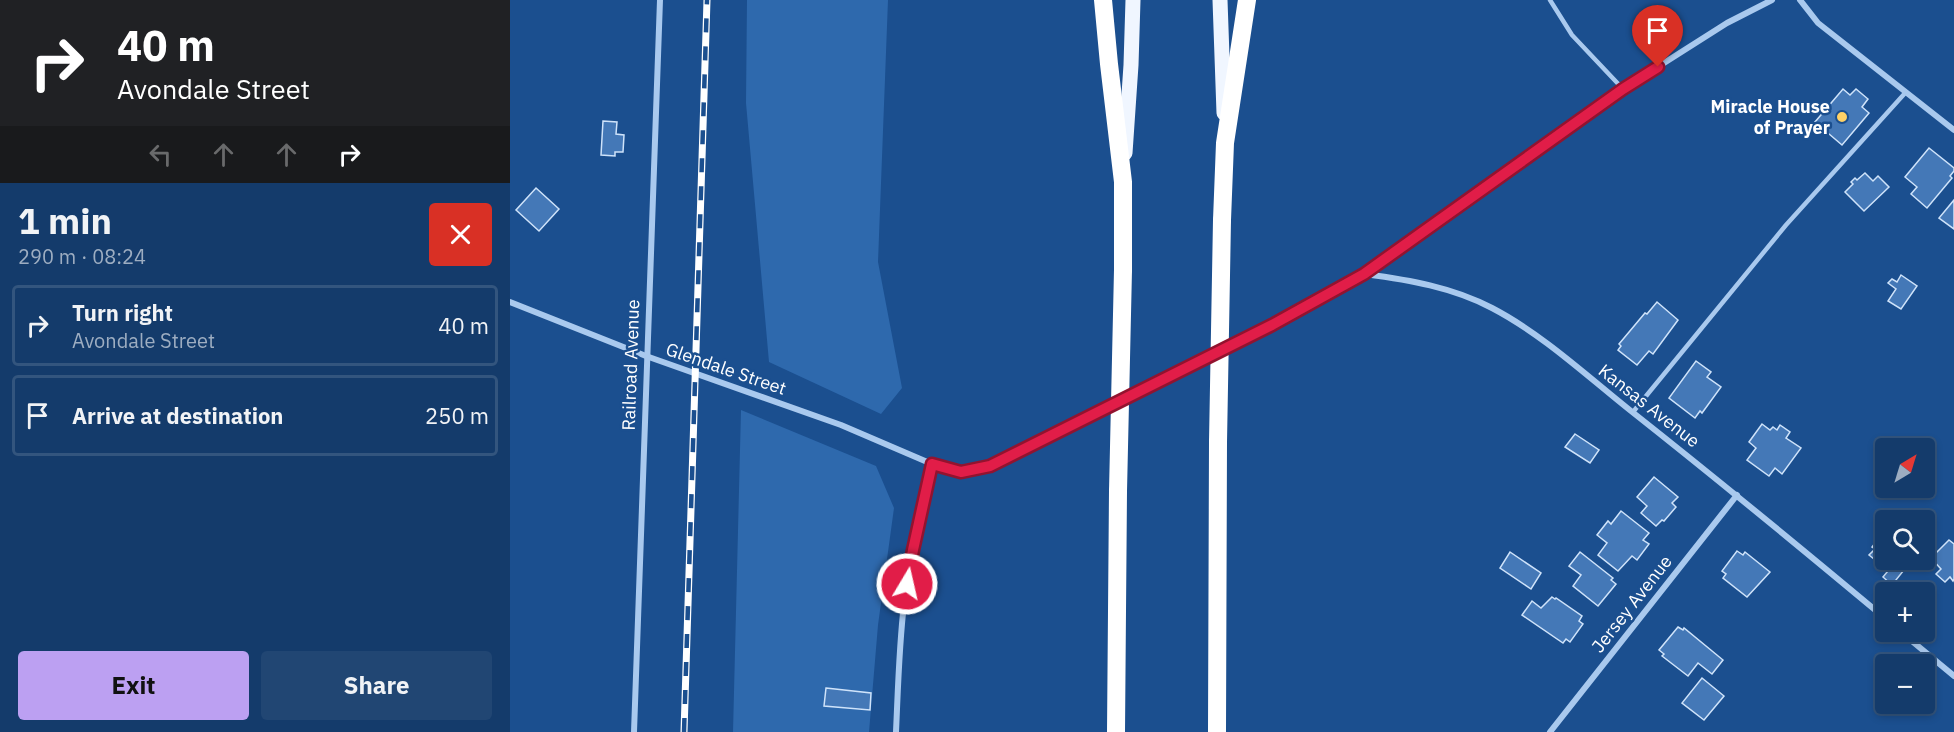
<!DOCTYPE html>
<html lang="en">
<head>
<meta charset="utf-8">
<style>
  body { margin:0; font-family:"IBM Plex Sans",sans-serif; background:#214673; color:#f1f3f6; height:100vh; display:flex; flex-direction:column; font-size:22px; white-space:nowrap }
  * { box-sizing:border-box; margin:0 }
  p { font-size:20px; color:#9dadc1 }
  .icon { flex:none; width:33px; height:33px; fill:none; stroke:currentColor; stroke-width:2; stroke-linecap:round; stroke-linejoin:round }
  .map { position:relative; flex:1; overflow:hidden }
  .side { display:flex; flex-direction:column; background:#143b6b; width:510px }
  .side>* { flex:none }
  .guide { background:#202124; color:#fff; overflow:hidden }
  .needle { width:39px; rotate:38deg }
  .fabs { position:absolute; left:1365px; top:438px; display:grid; gap:12px }
  .fabs a { display:grid; place-items:center; width:60px; height:60px; border-radius:6px; background:#143b6b; box-shadow:0 3px 9px #0003,0 0 0 2px #33557e; font-size:30px }
  .pin { position:absolute; display:grid; place-items:center; width:51px; height:51px; color:#fff; margin:-62px -26px; border-radius:50% 50% 50% 0; rotate:-45deg; box-shadow:0 0 6px #0007 }
  .pin .icon { rotate:45deg }
  .me { position:absolute; width:66px; margin:-33px; rotate:9deg; stroke-linejoin:round; filter:drop-shadow(0 0 4px #0008) }
  .turn { display:flex; align-items:center; gap:21px; height:126px; padding:0 18px; font-size:27px }
  .turn .icon { width:78px; height:78px; stroke-width:2.5 }
  .turn b { display:block; font-size:42px; line-height:51px }
  .lanes { display:flex; align-items:center; height:57px; padding:0 18px; background:#0003; justify-content:center; gap:30px; direction:ltr }
  .lanes .off { opacity:.35 }
  .round { display:grid; place-items:center; flex:none; width:63px; height:63px; border-radius:6px; background:#214673 }
  .overview { display:flex; align-items:center; justify-content:space-between; height:102px; padding:0 18px }
  h1 { font-size:36px; font-weight:700; line-height:45px }
  .cta { display:flex; gap:12px; margin-top:auto; padding:12px 18px }
  .cta a { flex:1; height:69px; border-radius:6px; background:#bca0f2; color:#111; font-size:24px; font-weight:700; line-height:69px; text-align:center }
  .cta a+a { background:#214673; color:#f1f3f6 }
  ul { padding:0; list-style:none }
  li { display:flex; align-items:center; gap:18px; height:81px; margin:0 12px 9px; padding:0 6px; border:3px solid #33557e; border-radius:6px }
  li div { flex:1 }
  li b { display:block; font-size:22px }
  li em { font-style:normal }
  main { display:flex; flex:1; min-height:0 }
  .map>svg:first-child { display:block }
</style>
</head>
<body>
<main>
<section class="side">
<div class="guide">
<div class="turn"><svg class="icon" aria-label="right" viewBox="0 0 24 24"><path d="M7 20v-9h11M14 6l5 5-5 5"/></svg><div><b>40 m</b>Avondale Street</div></div>
<div class="lanes"><svg class="icon off" aria-label="left" viewBox="0 0 24 24"><path d="M17 20v-9H6M10 6l-5 5 5 5"/></svg><svg class="icon off" aria-label="ahead" viewBox="0 0 24 24"><path d="M12 20V5M6 11l6-6 6 6"/></svg><svg class="icon off" aria-label="ahead" viewBox="0 0 24 24"><path d="M12 20V5M6 11l6-6 6 6"/></svg><svg class="icon" aria-label="right" viewBox="0 0 24 24"><path d="M7 20v-9h11M14 6l5 5-5 5"/></svg></div>
</div>
<div class="overview"><div><h1>1 min</h1><p>290 m · 08:24</p></div><a class="round" style="background:#d93025;color:#fff"><svg class="icon" aria-label="close" viewBox="0 0 24 24"><path d="M6 6l12 12M18 6L6 18"/></svg></a></div>
<ul>
<li><svg class="icon" aria-label="right" viewBox="0 0 24 24"><path d="M7 20v-9h11M14 6l5 5-5 5"/></svg><div><b>Turn right</b><p>Avondale Street</p></div><em>40 m</em></li>
<li><svg class="icon" aria-label="arrive" viewBox="0 0 24 24"><path d="M6 21V4h12l-3 4 3 4H6"/></svg><div><b>Arrive at destination</b></div><em>250 m</em></li>
</ul>
<div class="cta"><a>Exit</a><a>Share</a></div>
</section>
<div class="map">
<svg width="1444" height="732" viewBox="0 0 1444 732">
  <rect width="100%" height="100%" fill="#1b4f8f"/>
  <g fill="#2e69ad">
    <polygon points="237,0 378,0 368,262 392,388 371,414 259,362 236,103"/>
    <polygon points="231,410 366,466 384,508 368,625 359,732 223,732"/>
  </g>
  <g fill="#4478b7" stroke="#cfe3fa" stroke-width="1.5">
    <polygon points="1333,89 1340,95 1346,89 1358,99 1352,107 1359,113 1332,145 1305,122"/>
    <polygon points="93,121 107,122 106,134 114,135 113,152 105,152 105,156 91,155"/>
    <polygon points="1419,148 1444,168 1444,171 1440,176 1442,178 1417,208 1401,194 1407,187 1395,177"/>
    <polygon points="1355,173 1363,181 1368,176 1379,187 1354,211 1335,192 1343,184 1341,182 1345,178 1347,180"/>
    <polygon points="26,188 49,209 29,231 6,210"/>
    <polygon points="1444,200 1444,229 1429,218"/>
    <polygon points="1391,275 1407,286 1391,309 1378,301 1386,289 1378,283 1382,279 1387,282"/>
    <polygon points="1147,302 1168,320 1143,354 1139,351 1127,365 1108,350 1111,346 1109,344 1135,313 1137,314"/>
    <polygon points="1186,361 1201,372 1197,377 1211,387 1192,413 1190,411 1185,418 1159,398"/>
    <polygon points="1252,424 1260,430 1263,427 1267,430 1270,425 1280,432 1276,438 1291,448 1272,474 1265,468 1259,476 1237,460 1246,448 1239,442"/>
    <polygon points="1065,434 1089,450 1080,463 1055,447"/>
    <polygon points="1144,477 1168,497 1162,503 1166,507 1154,521 1152,520 1146,526 1131,513 1137,506 1127,497"/>
    <polygon points="1111,511 1139,533 1133,540 1139,544 1127,560 1122,556 1108,571 1088,555 1097,543 1087,535 1098,521 1101,524"/>
    <polygon points="1376,529 1376,560 1402,560 1382,585 1373,577 1383,565 1379,562 1374,567 1359,555 1365,549 1362,547"/>
    <polygon points="1439,540 1444,544 1444,579 1443,581 1440,577 1435,582 1426,574 1431,569 1421,558"/>
    <polygon points="1227,551 1233,555 1235,552 1260,572 1237,597 1213,578 1216,574 1212,571"/>
    <polygon points="1000,552 1031,573 1021,589 990,568"/>
    <polygon points="1070,552 1103,578 1101,580 1106,584 1088,606 1063,586 1071,575 1059,566"/>
    <polygon points="1042,597 1045,599 1046,598 1072,616 1069,621 1073,624 1060,642 1056,639 1053,643 1012,615 1022,601 1031,608"/>
    <polygon points="1168,627 1173,630 1174,628 1213,660 1202,674 1188,663 1178,676 1152,656 1154,654 1149,650"/>
    <polygon points="1192,678 1214,696 1194,720 1172,703"/>
    <polygon points="316,688 361,693 360,710 314,706"/>
  </g>
  <g fill="none" stroke-linecap="round" stroke-linejoin="round">
    <g stroke="#a9c9ee" stroke-width="4.5">
      <polyline points="1040,0 1062,35 1113,89"/>
      <polyline points="1123,412 1276,225 1396,92"/>
    </g>
    <g stroke="#a9c9ee" stroke-width="6">
      <polyline points="1290,0 1308,23 1444,130"/>
      <path d="M855,274C899,280 942,287 982,308C1032,334 1077,376 1121,411C1207,479 1291,548 1376,619"/>
      <polyline points="0,302 136,356 331,425 422,464 451,472 480,466 762,325 854,274 1113,89 1217,23 1262,0"/>
      <polyline points="1391,632 1444,676"/>
      <polyline points="124,732 150,0"/>
      <path d="M386,732C388,689 389,646 394,604C400,556 412,510 422,464"/>
      <polyline points="1040,732 1227,495"/>
    </g>
    <g stroke="#f0f6ff" stroke-width="15">
      <polyline points="710,0 714,113"/>
      <polyline points="615,153 621,65 623,0"/>
    </g>
    <g stroke="#fff" stroke-width="18">
      <polyline points="593,0 599,64 613,182 613,270"/>
      <polyline points="712,220 715,143 737,0"/>
      <polyline points="606,732 608,491"/>
      <polyline points="707,732 708,442"/>
    </g>
    <g stroke="#fff" stroke-width="7">
      <polyline id="rail" points="174,732 197,0"/>
    </g>
    <use href="#rail" stroke="#1b4f8f" stroke-width="4.5" stroke-dasharray="14" stroke-linecap="butt"/>
    <g stroke="#fff" stroke-width="18">
      <polyline points="708,442 712,220"/>
      <polyline points="608,491 613,270"/>
    </g>
  </g>
  <g fill="none" stroke-linecap="round" stroke-linejoin="round">
    <g stroke="#92132f" stroke-width="15">
      <polyline id="route" points="397,584 403,550 422,464 451,472 480,466 762,325 854,274 1113,89 1148,67"/>
    </g>
    <use href="#route" stroke="#e11d48" stroke-width="10"/>
  </g>
  <circle fill="#ffd166" stroke="#1b4f8f" stroke-width="2" cx="1332" cy="117" r="6"/>
  <g text-anchor="middle" stroke-width="5" stroke-linejoin="round" paint-order="stroke">
    <g font-size="18" font-weight="bold" fill="#fff" stroke="#1b4f8f" text-anchor="end">
      <text x="1320" y="113">Miracle House<tspan x="1320" dy="21">of Prayer</tspan></text>
    </g>
    <g font-size="18" fill="#fff" stroke="#1b4f8f">
      <text transform="translate(121 365) rotate(-88)" y="6">Railroad Avenue</text>
      <text transform="translate(216 369) rotate(19)" y="6">Glendale Street</text>
      <text transform="translate(1139 406) rotate(38)" y="6">Kansas Avenue</text>
      <text transform="translate(1122 604) rotate(-52)" y="6">Jersey Avenue</text>
    </g>
  </g>
</svg>
<div class="fabs">
<a><svg class="needle" viewBox="-14 -14 28 28"><path d="M0-13l5 13h-10z" fill="#e53935"/><path d="M0 13l5-13h-10z" fill="#9dadc1"/></svg></a>
<a><svg class="icon" aria-label="search" viewBox="0 0 24 24"><circle cx="10" cy="10" r="6"/><path d="M15 15l6 6"/></svg></a>
<a>+</a>
<a>−</a>
</div>
<div class="pin" style="left:1148px;top:67px;background:#d93025"><svg class="icon" aria-label="arrive" viewBox="0 0 24 24"><path d="M6 21V4h12l-3 4 3 4H6"/></svg></div>
<svg class="me" style="left:397px;top:584px" viewBox="-20 -20 40 40"><circle r="17" fill="#e11d48" stroke="#fff" stroke-width="3"/><path d="M0-11L8 9 0 5-8 9z" fill="#fff"/></svg>
</div>
</main>
</body>
</html>
